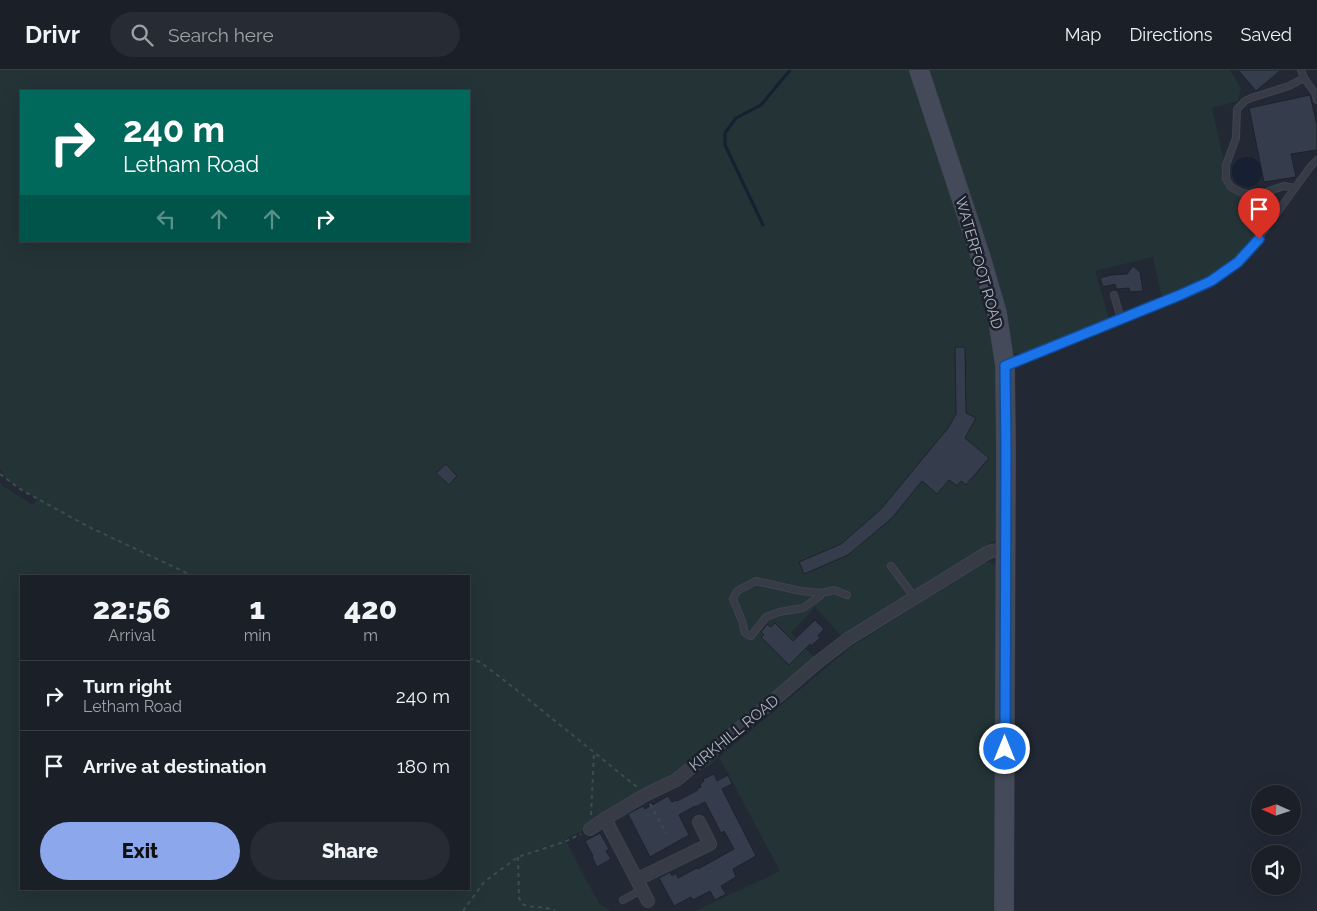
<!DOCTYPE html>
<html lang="en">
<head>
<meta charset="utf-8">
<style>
  body { margin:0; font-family:Raleway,sans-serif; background:#272c34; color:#f1f3f6; height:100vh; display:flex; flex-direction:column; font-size:19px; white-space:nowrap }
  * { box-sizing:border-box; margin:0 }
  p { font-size:16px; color:#9fa2a8 }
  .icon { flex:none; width:28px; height:28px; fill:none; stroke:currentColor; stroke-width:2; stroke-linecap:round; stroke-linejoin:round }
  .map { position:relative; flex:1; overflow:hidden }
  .drawer { position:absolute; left:20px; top:505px; width:450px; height:315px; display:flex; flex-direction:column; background:#1a1f28; border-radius:0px; box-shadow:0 5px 20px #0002,0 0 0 1px #383d45 }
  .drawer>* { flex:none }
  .top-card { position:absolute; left:20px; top:20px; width:450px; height:152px; border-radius:0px; box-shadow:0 5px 20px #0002,0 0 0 1px #383d45; background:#00695c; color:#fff; overflow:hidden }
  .needle { width:32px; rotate:273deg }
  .fabs { position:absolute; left:1251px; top:715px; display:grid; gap:10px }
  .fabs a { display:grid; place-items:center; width:50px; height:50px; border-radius:50%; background:#1a1f28; box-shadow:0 5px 20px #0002,0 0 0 1px #383d45; font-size:25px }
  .pin { position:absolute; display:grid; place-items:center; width:42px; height:42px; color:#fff; margin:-51px -21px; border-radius:50% 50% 50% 0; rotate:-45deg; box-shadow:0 0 5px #0007 }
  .pin .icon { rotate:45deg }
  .me { position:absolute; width:55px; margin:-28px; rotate:0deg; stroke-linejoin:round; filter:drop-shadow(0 0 4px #0008) }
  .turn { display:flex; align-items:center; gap:18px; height:105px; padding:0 20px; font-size:22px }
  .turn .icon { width:65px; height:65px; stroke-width:2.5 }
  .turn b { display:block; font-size:35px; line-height:42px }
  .lanes { display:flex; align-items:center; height:48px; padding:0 20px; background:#0003; justify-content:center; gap:25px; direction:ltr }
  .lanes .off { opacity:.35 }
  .eta { display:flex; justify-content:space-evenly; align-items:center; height:85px; text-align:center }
  .eta b { font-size:30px; font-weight:800; line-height:35px }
  .primary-button { display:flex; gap:10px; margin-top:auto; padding:10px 20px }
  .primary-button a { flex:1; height:58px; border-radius:30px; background:#8ca7ec; color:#111; font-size:20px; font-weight:800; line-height:58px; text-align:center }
  .primary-button a+a { background:#272c34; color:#f1f3f6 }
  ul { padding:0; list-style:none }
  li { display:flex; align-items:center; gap:15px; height:70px; padding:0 20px; border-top:1px solid #383d45 }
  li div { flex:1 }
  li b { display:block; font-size:19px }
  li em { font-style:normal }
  header { display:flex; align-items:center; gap:30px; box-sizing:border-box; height:70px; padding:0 25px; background:#1a1f28; border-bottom:1px solid #383d45 }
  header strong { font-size:24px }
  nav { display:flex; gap:28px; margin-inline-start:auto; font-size:18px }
  .search { width:350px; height:45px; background:#272c34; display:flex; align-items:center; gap:12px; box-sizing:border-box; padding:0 18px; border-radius:28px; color:#9fa2a8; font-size:19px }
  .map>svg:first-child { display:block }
</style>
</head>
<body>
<header>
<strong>Drivr</strong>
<div class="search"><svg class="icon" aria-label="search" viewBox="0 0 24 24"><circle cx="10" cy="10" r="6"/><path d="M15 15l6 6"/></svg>Search here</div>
<nav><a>Map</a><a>Directions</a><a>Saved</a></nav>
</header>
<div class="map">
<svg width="1317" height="841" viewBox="0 0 1317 841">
  <rect width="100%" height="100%" fill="#222935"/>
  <g fill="#243336" fill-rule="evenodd">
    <path d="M0,0H910L966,168L991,264L998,331L1002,466L842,567L815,537L791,563L815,588L669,706L646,719L653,728L565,769L586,810L600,834L610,841H0V412L3,416L33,435L37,429L7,410L0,399ZM21,21H469V171H21ZM21,506H469V819H21Z"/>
    <polygon points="927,0 1230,0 1241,18 1238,31 1212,38 1224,92 1222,109 1230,120 1242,126 1266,148 1244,180 1209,207 1162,228 1153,187 1095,201 1109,249 1037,280 1022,283 1012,283"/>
    <polygon points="989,492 995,495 999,500 999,841 695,841 780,801 719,687 709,696 693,704 716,682 719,687 851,577 982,493"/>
  </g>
  <circle fill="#171f32" cx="1247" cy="102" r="15"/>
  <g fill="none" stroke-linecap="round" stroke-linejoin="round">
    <polyline stroke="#171f32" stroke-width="3" points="763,155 725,75 725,63 736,48 761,35 790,0"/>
  </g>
  <g fill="#353c4c" stroke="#1d222d">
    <polygon points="1238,0 1281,0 1256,21"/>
    <polygon points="1310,25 1317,55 1317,80 1291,84 1296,107 1264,112 1249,38"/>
    <polygon points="1133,196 1140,202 1143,221 1130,222 1129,218 1116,219 1115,214 1103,217 1100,208 1111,205 1127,204"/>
    <polygon points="955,277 965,277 966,343 976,348 965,368 989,388 966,415 961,411 957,416 949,410 937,424 922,411 892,448 848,485 804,504 799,492 841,474 881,439 948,358 956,344"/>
    <polygon points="446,394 457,406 449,415 436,403"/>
    <polygon points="815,550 824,559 818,566 820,568 811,576 810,574 789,595 761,567 764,565 761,562 767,554 771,557 775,553 793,571"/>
    <polygon points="714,704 717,711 728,705 732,714 722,719 756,786 733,799 736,807 721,816 726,824 715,830 710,821 693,830 691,827 674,836 659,808 670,802 672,806 676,803 678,808 697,798 698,799 734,779 724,761 721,763 705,732 695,737 695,736 679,745 689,765 650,787 628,744 643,736 645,739 668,726 672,732 676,730 677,731 698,720 697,719 701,717 700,714 704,711 703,709"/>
    <polygon points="600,763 609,779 606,781 611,789 597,797 592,787 593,786 585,771"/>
  </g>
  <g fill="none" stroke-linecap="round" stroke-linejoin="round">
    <g stroke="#3f4450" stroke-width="8">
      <g id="lane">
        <polyline points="1301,0 1304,8 1315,23 1317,30"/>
        <polyline points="1295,118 1284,116 1257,125 1242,123 1231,117 1226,109 1226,95 1236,68 1237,39 1245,31 1251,28 1289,16 1304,8"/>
        <polyline points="1114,225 1121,249"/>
        <path d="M1006,296L1196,219C1217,208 1234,197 1249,181L1311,96L1317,90"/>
        <polyline points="891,496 915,528"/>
        <polyline points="822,523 820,526 803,538 779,542 766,547 751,566 748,565 745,563 742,551 733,529 737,521 756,511 801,521 822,523 834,520 847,525"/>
        <polyline points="623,830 643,819"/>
      </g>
    </g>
    <g stroke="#3f4450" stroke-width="14">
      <g id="street">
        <polyline points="605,749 648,831"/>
        <polyline points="590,759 605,749 645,725 676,710 768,635 818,592 848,569 987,483 992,481 1006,479"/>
        <polyline points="638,809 710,774 699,752"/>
      </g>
    </g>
    <g stroke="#3f4450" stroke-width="20">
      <polyline id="secondary" points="919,0 981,188 997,243 1005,296 1006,380 1004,841"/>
    </g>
    <g stroke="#3d4c4f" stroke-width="2" stroke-dasharray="4 4" stroke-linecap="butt">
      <polyline points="0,404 20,419 87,456 193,506"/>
      <polyline points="469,588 480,592 518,621 637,717"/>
      <polyline points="650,734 666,763"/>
      <polyline points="591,745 594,683"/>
      <path d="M518,787L519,828L522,834C532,839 544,835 555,841"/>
      <polyline points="463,841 484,812 518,787 564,772 581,764"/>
    </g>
    <use href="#lane" stroke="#363b46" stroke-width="6"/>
    <use href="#street" stroke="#363b46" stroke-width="12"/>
    <use href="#secondary" stroke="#444a59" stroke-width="19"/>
  </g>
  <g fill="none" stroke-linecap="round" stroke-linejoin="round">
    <g stroke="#114b97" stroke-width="12">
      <polyline id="route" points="1005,679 1006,380 1005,296 1180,225 1211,211 1238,192 1259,169"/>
    </g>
    <use href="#route" stroke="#1a73e8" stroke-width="9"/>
  </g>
  <g text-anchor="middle" stroke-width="5" stroke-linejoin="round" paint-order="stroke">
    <g font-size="15" fill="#b0b5c3" stroke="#1b202b">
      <text transform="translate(979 193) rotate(74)" y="5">WATERFOOT ROAD</text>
      <text transform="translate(734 663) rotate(-39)" y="5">KIRKHILL ROAD</text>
    </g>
  </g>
</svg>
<div class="fabs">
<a><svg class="needle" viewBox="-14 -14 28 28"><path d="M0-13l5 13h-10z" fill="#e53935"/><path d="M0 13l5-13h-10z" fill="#9fa2a8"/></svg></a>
<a><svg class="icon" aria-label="sound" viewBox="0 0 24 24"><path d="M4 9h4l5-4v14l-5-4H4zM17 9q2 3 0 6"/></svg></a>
</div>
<div class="pin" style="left:1259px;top:169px;background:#d93025"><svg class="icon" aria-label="arrive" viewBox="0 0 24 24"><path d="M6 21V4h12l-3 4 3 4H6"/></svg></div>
<svg class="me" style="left:1005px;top:679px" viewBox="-20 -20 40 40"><circle r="17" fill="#1a73e8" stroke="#fff" stroke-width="3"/><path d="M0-11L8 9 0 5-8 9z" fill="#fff"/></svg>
<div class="top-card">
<div class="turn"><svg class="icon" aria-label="right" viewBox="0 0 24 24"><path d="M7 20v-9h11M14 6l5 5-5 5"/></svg><div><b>240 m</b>Letham Road</div></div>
<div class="lanes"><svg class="icon off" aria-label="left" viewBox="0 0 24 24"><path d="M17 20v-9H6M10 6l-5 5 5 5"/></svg><svg class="icon off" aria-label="ahead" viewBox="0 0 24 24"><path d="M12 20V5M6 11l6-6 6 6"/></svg><svg class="icon off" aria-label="ahead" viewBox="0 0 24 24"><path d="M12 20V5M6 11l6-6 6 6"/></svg><svg class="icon" aria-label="right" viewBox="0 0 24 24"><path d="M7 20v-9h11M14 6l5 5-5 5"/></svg></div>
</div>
<section class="drawer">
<div class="eta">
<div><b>22:56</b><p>Arrival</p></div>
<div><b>1</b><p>min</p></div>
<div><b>420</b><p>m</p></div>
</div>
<ul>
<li><svg class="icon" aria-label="right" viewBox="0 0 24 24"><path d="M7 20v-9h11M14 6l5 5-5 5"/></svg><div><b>Turn right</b><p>Letham Road</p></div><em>240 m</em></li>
<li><svg class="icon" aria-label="arrive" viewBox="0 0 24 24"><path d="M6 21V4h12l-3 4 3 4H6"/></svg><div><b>Arrive at destination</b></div><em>180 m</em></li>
</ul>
<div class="primary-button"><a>Exit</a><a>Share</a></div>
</section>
</div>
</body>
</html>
